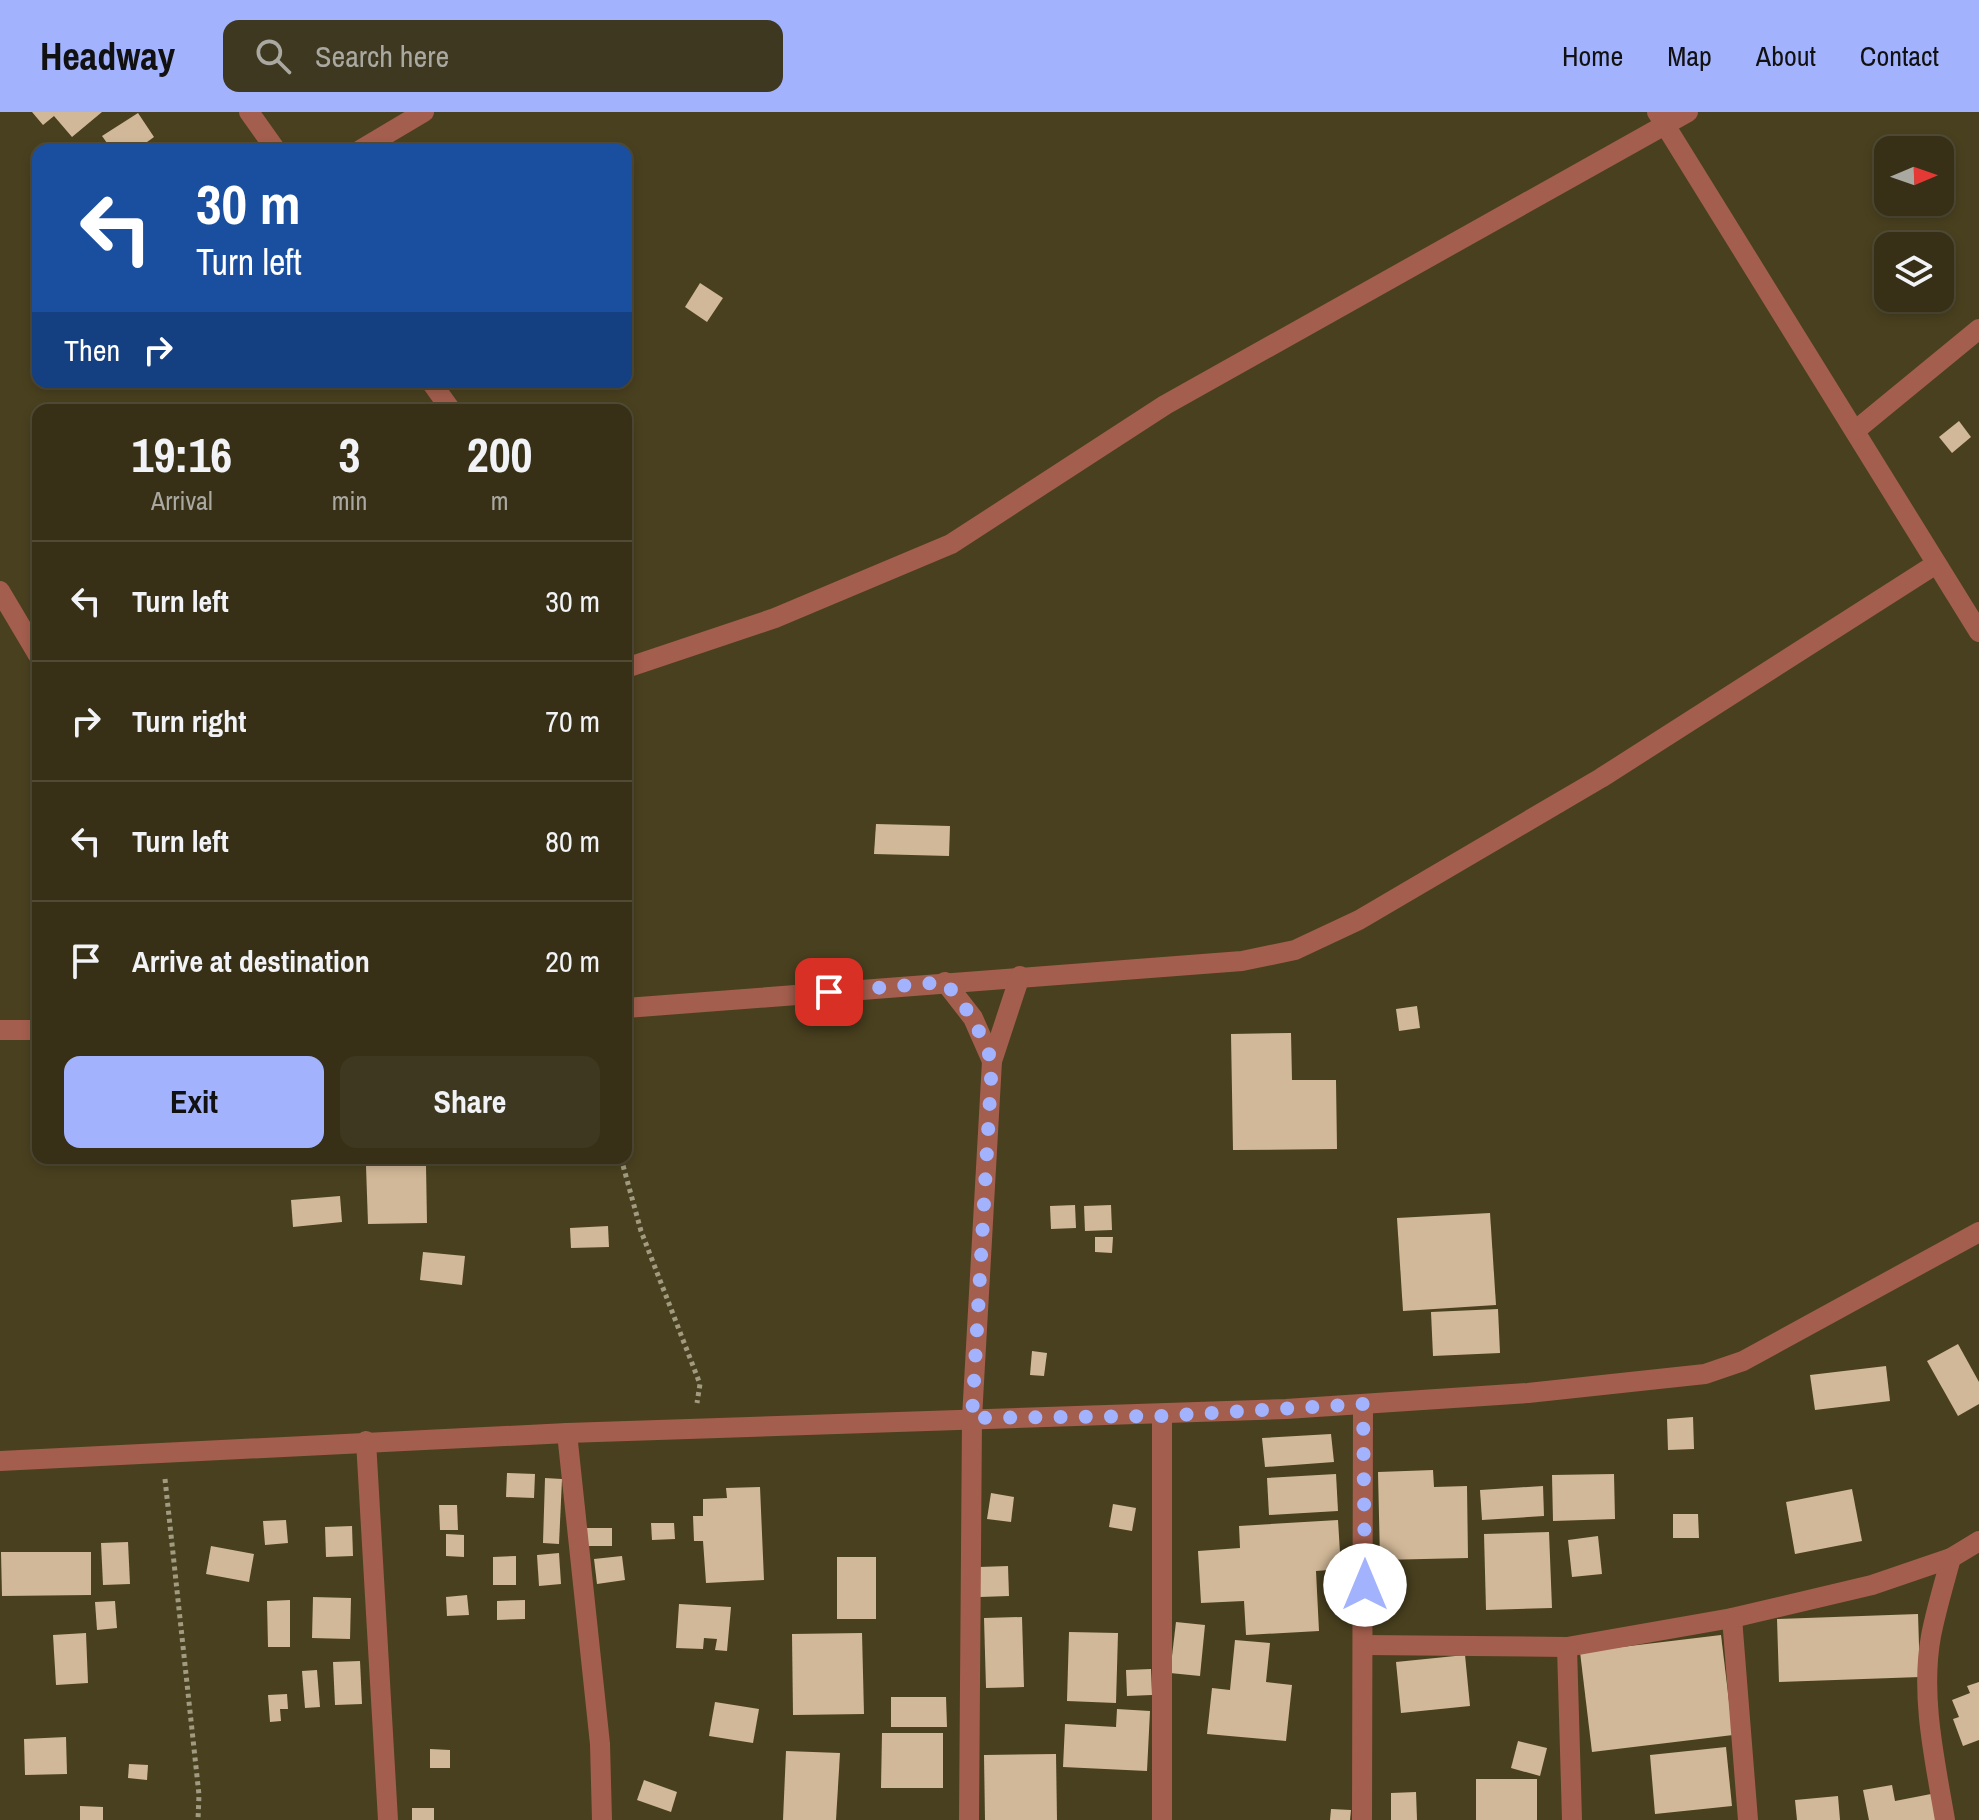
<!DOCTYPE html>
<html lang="en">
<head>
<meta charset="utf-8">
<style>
  body { margin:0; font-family:"Archivo Narrow",sans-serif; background:#3e3820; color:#f1f3f6; height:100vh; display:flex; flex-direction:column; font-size:30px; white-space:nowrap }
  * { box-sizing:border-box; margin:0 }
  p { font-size:26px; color:#aaa9a1 }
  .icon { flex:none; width:44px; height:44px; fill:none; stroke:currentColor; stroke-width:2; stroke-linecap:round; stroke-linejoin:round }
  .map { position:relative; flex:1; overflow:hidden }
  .drawer { position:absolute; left:32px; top:292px; width:600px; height:760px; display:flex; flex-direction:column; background:#373017; border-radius:16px; box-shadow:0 4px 12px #0003,0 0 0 2px #514b36 }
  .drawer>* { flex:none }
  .banner { position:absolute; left:32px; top:32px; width:600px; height:244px; border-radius:16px; box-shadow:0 4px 12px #0003,0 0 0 2px #514b36; background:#1a4fa0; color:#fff; overflow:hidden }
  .needle { width:52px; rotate:88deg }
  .tools { position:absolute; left:1874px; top:24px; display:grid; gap:16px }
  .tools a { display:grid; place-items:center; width:80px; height:80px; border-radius:16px; background:#373017; box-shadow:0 4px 12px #0003,0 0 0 2px #514b36; font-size:40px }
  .pin { position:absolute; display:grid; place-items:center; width:68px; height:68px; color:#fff; margin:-34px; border-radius:16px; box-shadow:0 4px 12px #0006 }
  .me { position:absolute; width:88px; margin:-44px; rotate:0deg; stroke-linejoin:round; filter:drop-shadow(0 0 6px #0008) }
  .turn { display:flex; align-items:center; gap:28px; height:168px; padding:0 32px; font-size:36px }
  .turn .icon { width:104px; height:104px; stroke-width:2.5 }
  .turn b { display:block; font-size:56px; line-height:68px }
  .then { display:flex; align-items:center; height:76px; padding:0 32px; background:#0003; gap:16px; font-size:30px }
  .eta { display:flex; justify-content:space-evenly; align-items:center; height:136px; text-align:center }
  .eta b { font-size:48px; font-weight:700; line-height:56px }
  .button { display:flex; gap:16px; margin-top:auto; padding:16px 32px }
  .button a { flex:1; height:92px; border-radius:16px; background:#a2b2fd; color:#111; font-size:32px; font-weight:700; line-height:92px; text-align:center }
  .button a+a { background:#3e3820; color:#f1f3f6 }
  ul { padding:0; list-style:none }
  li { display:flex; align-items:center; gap:24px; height:120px; padding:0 32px; border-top:2px solid #514b36 }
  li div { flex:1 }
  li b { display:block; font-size:30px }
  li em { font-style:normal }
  header { display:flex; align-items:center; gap:48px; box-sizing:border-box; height:112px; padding:0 40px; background:#a2b2fd; color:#111 }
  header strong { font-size:38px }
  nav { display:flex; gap:44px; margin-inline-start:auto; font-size:28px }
  .search { width:560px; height:72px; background:#3e3820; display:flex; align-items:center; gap:20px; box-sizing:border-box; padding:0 28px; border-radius:16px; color:#aaa9a1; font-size:30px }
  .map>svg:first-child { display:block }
</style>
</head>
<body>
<header>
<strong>Headway</strong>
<div class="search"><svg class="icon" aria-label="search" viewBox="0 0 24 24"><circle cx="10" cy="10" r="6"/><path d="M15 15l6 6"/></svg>Search here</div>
<nav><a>Home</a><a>Map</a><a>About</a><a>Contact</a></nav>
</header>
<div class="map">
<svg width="1979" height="1708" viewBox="0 0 1979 1708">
  <rect width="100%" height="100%" fill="#49401f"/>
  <g fill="#d1b898">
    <polygon points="32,0 102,0 72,25 54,4 43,13"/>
    <polygon points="138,1 154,25 136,38 112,38 102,24"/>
    <polygon points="700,171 723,186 707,210 685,195"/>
    <polygon points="1959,309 1971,325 1952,341 1939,325"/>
    <polygon points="876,712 950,714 949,744 874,742"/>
    <polygon points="1417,894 1420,916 1399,919 1396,897"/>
    <polygon points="1291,921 1292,968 1336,968 1337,1037 1233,1038 1231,922"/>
    <polygon points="426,1053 427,1111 368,1112 366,1054"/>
    <polygon points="340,1084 342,1110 293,1115 291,1088"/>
    <polygon points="1075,1093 1076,1116 1051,1117 1050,1094"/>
    <polygon points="1111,1093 1112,1118 1085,1119 1084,1094"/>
    <polygon points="1490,1101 1496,1193 1403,1199 1397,1106"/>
    <polygon points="608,1114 609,1135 571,1136 570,1116"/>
    <polygon points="1095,1125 1113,1125 1112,1141 1095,1140"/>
    <polygon points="423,1140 465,1144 462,1173 420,1168"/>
    <polygon points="1498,1197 1500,1241 1433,1244 1431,1200"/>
    <polygon points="1958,1232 1979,1270 1979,1292 1958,1304 1927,1249"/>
    <polygon points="1032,1239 1047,1241 1044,1264 1030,1263"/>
    <polygon points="1886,1254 1890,1289 1815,1298 1810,1263"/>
    <polygon points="1693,1305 1694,1337 1668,1338 1667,1307"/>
    <polygon points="1331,1322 1334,1350 1265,1355 1262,1326"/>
    <polygon points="1433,1358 1434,1375 1467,1374 1468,1446 1380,1448 1378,1360"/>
    <polygon points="507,1361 535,1362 534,1386 506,1385"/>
    <polygon points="1336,1362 1338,1399 1269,1403 1267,1366"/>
    <polygon points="1614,1362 1615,1407 1553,1409 1552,1363"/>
    <polygon points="545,1366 562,1367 559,1432 543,1431"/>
    <polygon points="1543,1374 1544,1404 1482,1408 1480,1378"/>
    <polygon points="760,1375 764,1468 706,1471 703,1429 694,1429 693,1404 703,1404 703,1387 727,1386 726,1376"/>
    <polygon points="1852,1377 1862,1429 1795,1442 1786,1390"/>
    <polygon points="991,1381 1014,1385 1011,1410 987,1407"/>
    <polygon points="1113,1392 1136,1396 1132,1419 1109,1415"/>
    <polygon points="439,1393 457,1393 458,1418 440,1418"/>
    <polygon points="1673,1402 1698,1402 1699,1426 1673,1426"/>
    <polygon points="286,1408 288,1431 265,1433 263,1409"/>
    <polygon points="1338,1408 1341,1457 1316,1459 1319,1519 1246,1523 1244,1489 1201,1491 1198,1439 1240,1436 1239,1414"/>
    <polygon points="651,1411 674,1411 675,1427 652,1428"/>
    <polygon points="352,1414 353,1444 326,1445 325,1415"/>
    <polygon points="585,1416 612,1416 612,1434 584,1434"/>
    <polygon points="1549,1420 1552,1496 1486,1498 1484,1422"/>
    <polygon points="446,1422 464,1423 464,1445 446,1444"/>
    <polygon points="1598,1424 1602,1462 1572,1465 1568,1428"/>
    <polygon points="128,1430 130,1472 103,1473 101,1431"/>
    <polygon points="211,1434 254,1442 249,1470 206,1462"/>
    <polygon points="1,1440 91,1440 91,1483 2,1484"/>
    <polygon points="559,1441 561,1472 539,1474 537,1443"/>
    <polygon points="516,1444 516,1473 493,1473 493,1445"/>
    <polygon points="622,1444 625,1468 597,1472 594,1447"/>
    <rect x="837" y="1445" width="39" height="62"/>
    <polygon points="1008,1454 1009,1484 980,1485 979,1455"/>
    <polygon points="467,1483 469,1503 447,1504 446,1485"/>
    <polygon points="313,1485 351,1486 350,1527 312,1526"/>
    <polygon points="290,1488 290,1535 268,1535 267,1489"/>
    <polygon points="525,1488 525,1507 497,1508 497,1489"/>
    <polygon points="115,1489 117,1516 97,1518 95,1490"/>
    <polygon points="679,1492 731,1495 727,1539 715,1538 717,1527 704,1526 703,1537 676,1536"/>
    <polygon points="1918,1502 1920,1565 1779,1570 1777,1507"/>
    <polygon points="1022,1505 1024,1575 986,1576 984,1506"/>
    <polygon points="1176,1510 1205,1513 1200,1564 1170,1561"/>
    <polygon points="1069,1520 1118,1521 1116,1591 1067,1589"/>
    <polygon points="86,1521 88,1571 56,1573 53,1523"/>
    <polygon points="862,1521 864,1602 793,1603 792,1522"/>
    <polygon points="1721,1523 1733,1623 1592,1640 1580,1540"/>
    <polygon points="1235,1528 1270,1531 1266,1570 1292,1573 1286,1629 1207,1622 1212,1576 1230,1578"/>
    <polygon points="1465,1543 1470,1594 1401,1601 1396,1550"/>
    <polygon points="360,1549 362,1592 335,1593 333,1550"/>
    <polygon points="1151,1557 1152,1583 1127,1584 1126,1558"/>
    <polygon points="317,1558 320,1595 305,1596 302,1559"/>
    <polygon points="1979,1570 1979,1628 1963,1634 1953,1607 1959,1605 1952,1588 1970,1581 1967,1574"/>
    <polygon points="287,1582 288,1597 280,1597 281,1609 270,1610 268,1583"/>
    <polygon points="891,1585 946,1585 947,1615 891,1615"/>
    <polygon points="715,1590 759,1597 753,1631 709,1624"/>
    <polygon points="1117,1597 1150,1599 1147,1659 1063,1655 1065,1612 1116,1615"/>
    <polygon points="882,1621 943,1621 943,1676 881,1676"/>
    <polygon points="66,1625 67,1662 25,1663 24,1627"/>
    <polygon points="1518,1629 1547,1636 1540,1664 1511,1656"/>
    <polygon points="1726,1635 1732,1694 1655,1702 1650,1643"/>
    <polygon points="430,1637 450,1638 450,1656 430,1656"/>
    <polygon points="786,1639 840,1641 836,1708 783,1708"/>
    <polygon points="1056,1642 1057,1708 985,1708 984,1643"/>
    <polygon points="129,1652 148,1653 147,1668 128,1666"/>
    <rect x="1476" y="1667" width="61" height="41"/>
    <polygon points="644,1668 677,1680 671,1700 637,1688"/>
    <polygon points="1892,1673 1895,1689 1931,1682 1936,1708 1869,1708 1863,1678"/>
    <polygon points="1416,1680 1417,1708 1391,1708 1391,1681"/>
    <polygon points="1838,1684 1840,1708 1797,1708 1795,1688"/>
    <polygon points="80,1694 103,1695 103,1708 80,1708"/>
    <rect x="412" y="1696" width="22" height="12"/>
    <polygon points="1331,1697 1351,1698 1350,1708 1330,1708"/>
  </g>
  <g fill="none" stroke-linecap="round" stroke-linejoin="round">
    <g stroke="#a29b81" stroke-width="5" stroke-dasharray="4 4" stroke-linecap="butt">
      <polyline points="621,1046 641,1119 700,1272 697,1291"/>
      <polyline points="165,1367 199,1683 198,1708"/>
    </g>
    <g stroke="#a45e4d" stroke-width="20">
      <polyline points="249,0 276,38"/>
      <polyline points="1657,0 1979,520"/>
      <polyline points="360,38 424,0"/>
      <polyline points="431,270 451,298"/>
      <polyline points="1856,318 1979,217"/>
      <polyline points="0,479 38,543"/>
      <polyline points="626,556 775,506 951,432 1165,293 1688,0"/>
      <polyline points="945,870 973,906 992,949"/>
      <polyline points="626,896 1242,849 1295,838 1359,808 1601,666 1936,452"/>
      <polyline points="0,918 38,918"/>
      <polyline points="567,1321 600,1632 602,1708"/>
      <polyline points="366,1329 388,1708"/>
      <polyline points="0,1349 567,1321 1286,1297 1528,1281 1705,1262 1743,1249 1979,1120"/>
      <polyline points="1732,1506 1748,1708"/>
      <polyline points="1365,1533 1567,1535 1732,1506 1872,1473 1951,1446 1979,1429"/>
      <polyline points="1567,1535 1572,1708"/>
      <polyline points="969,1708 972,1306 992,949 1020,864"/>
      <polyline points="1162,1708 1162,1304"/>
      <polyline points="1362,1708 1363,1292"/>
      <path d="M1945,1708C1935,1649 1920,1584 1931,1524C1936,1498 1944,1472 1951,1446"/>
    </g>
  </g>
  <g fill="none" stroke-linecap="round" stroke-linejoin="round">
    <polyline stroke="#a2b2fd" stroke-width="14" stroke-dasharray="0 25.2" points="829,880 945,870 973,906 992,949 972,1306 1162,1304 1363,1292 1365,1473"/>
  </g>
</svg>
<div class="tools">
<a><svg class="needle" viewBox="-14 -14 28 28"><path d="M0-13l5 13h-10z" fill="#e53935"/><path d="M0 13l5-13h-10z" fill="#aaa9a1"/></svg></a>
<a><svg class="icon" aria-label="layers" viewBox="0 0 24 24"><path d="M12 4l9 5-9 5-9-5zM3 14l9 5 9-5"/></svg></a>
</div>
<div class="pin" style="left:829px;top:880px;background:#d93025"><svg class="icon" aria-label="arrive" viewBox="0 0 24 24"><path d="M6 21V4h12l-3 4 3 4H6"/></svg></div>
<svg class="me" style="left:1365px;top:1473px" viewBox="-20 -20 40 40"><circle r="19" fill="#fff"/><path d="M0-13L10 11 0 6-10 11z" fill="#a2b2fd"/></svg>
<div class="banner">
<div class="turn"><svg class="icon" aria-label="left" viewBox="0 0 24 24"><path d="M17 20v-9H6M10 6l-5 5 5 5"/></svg><div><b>30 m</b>Turn left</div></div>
<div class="then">Then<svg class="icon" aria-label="right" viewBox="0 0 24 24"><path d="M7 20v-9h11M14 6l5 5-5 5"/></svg></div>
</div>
<section class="drawer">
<div class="eta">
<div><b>19:16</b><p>Arrival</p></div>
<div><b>3</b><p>min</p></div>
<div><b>200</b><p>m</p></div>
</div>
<ul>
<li><svg class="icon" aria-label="left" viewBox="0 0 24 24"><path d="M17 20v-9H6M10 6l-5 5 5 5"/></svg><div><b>Turn left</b></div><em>30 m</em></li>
<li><svg class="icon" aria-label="right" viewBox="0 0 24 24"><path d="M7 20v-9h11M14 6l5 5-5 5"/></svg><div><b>Turn right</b></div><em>70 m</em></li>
<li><svg class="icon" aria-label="left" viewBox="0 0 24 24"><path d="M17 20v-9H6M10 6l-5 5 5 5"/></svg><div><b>Turn left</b></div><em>80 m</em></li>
<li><svg class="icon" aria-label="arrive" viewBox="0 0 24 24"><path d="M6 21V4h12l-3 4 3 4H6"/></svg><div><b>Arrive at destination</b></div><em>20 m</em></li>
</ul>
<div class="button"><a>Exit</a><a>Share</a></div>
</section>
</div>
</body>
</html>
